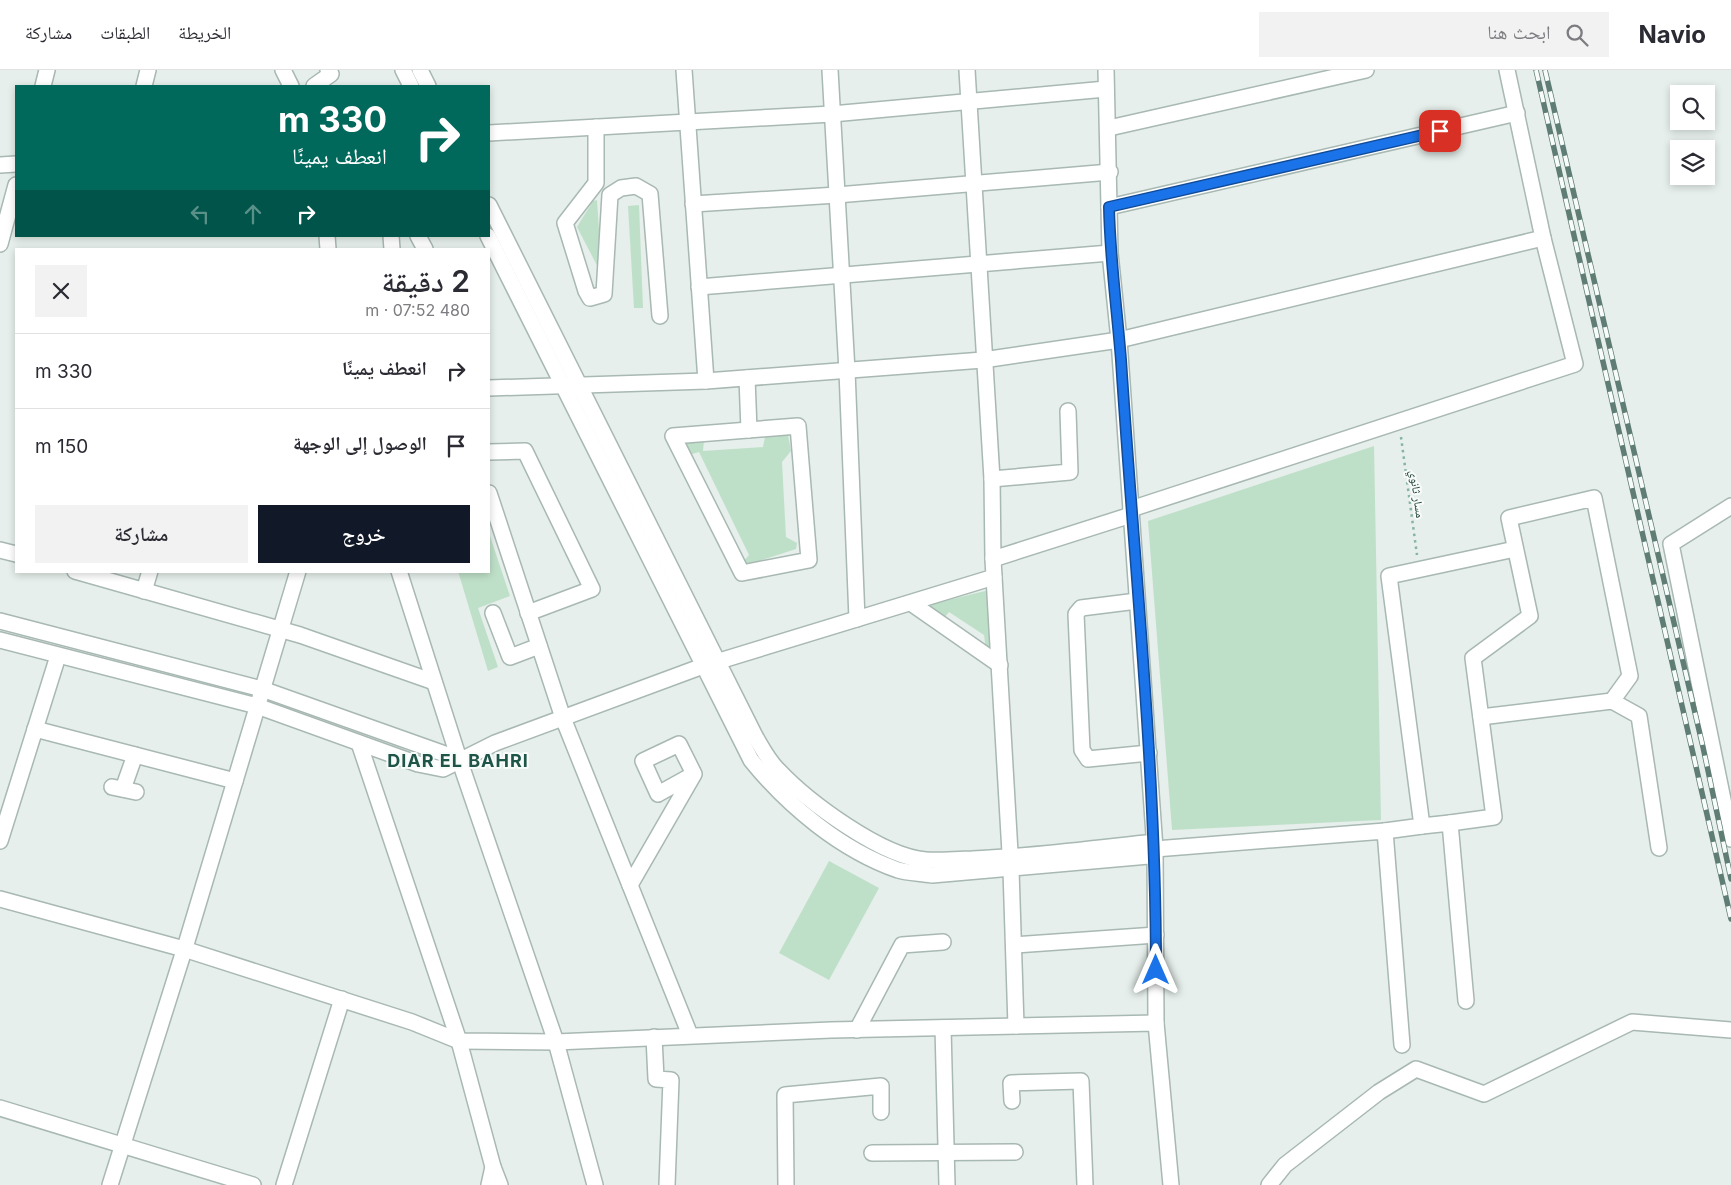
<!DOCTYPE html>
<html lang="ar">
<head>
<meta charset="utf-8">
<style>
  body { margin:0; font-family:Inter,"Noto Naskh Arabic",sans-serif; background:#f2f2f3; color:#2b2b33; direction:rtl; height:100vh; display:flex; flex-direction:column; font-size:19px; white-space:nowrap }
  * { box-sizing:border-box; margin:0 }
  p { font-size:16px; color:#7c7c81 }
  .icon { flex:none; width:28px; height:28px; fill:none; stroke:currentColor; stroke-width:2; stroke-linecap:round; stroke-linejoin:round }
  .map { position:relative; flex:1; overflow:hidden; direction:ltr }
  .panel { position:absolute; left:15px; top:178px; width:475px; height:325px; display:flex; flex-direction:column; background:#fff; border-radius:0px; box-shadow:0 2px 8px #0003; direction:rtl }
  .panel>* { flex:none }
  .hud { position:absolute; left:15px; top:15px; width:475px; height:152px; border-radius:0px; box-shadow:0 2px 8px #0003; direction:rtl; background:#00695c; color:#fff; overflow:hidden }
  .fabs { position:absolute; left:1670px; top:15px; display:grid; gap:10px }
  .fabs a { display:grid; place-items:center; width:45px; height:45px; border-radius:0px; background:#fff; box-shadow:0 2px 8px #0003; font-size:25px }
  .pin { position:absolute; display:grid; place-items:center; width:42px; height:42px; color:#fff; margin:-21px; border-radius:10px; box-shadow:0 2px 8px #0006 }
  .me { position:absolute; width:55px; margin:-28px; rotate:0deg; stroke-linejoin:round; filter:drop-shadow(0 0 4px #0008) }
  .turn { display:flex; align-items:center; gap:18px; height:105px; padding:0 20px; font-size:22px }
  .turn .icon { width:65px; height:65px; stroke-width:2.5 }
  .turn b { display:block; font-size:35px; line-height:42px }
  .lanes { display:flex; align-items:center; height:48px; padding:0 20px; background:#0003; justify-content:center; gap:25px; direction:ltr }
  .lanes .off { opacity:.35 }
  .round { display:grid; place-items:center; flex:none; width:52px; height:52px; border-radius:0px; background:#f2f2f3 }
  .head { display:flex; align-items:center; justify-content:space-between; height:85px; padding:0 20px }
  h1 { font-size:30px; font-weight:600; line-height:38px }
  .button { display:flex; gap:10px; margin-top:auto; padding:10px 20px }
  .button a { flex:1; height:58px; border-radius:0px; background:#111827; color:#fff; font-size:20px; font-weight:600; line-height:58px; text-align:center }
  .button a+a { background:#f2f2f3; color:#2b2b33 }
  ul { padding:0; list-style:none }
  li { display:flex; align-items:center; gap:15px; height:75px; padding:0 20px; border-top:1px solid #e1e1e2 }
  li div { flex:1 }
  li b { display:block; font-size:19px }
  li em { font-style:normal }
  header { display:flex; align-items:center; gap:30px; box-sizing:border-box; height:70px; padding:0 25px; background:#fff; border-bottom:1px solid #e1e1e2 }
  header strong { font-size:24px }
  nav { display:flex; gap:28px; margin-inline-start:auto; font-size:18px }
  .search { width:350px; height:45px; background:#f2f2f3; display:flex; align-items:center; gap:12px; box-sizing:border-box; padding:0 18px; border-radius:0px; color:#7c7c81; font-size:19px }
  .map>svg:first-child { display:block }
</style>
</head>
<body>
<header>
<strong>Navio</strong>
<div class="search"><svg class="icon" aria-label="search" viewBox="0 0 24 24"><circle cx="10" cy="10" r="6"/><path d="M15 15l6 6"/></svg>ابحث هنا</div>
<nav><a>الخريطة</a><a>الطبقات</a><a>مشاركة</a></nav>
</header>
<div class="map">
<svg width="1731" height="1115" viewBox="0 0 1731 1115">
  <rect width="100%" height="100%" fill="#e6efeb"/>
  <g fill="#bfe0c8">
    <polygon points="597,130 602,205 577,157 593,131"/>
    <polygon points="639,135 643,238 634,238 628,136"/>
    <polygon points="788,365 791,381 782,392 786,467 797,473 796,479 744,496 742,493 749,485 699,382 689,385 683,374 704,370 703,381 763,377 765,367"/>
    <polygon points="1374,376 1381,750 1172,760 1148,451"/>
    <polygon points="489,463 510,526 478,538 498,597 488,601 458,501 489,501"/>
    <polygon points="989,520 995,582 986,580 984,565 949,542 943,549 930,539 932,534"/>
    <polygon points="829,791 879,818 829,910 779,883"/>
  </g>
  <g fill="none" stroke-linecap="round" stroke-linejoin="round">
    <g stroke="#a8b8b2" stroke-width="18">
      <g id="minor">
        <polyline points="283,0 291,16"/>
        <polyline points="403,0 411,16"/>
        <polyline points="420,0 428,16"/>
        <polyline points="684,0 706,311"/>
        <polyline points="830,0 847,301 857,549"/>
        <polyline points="967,0 992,409 993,489"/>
        <polyline points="1106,0 1110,183 1119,270 1155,779 1156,953"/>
        <polyline points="43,16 47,0"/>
        <polyline points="144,16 148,0"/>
        <polyline points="314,16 331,4 328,0"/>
        <polyline points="596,57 596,113 565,153 586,221 590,228 604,224 610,125 621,118 636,116 650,124 660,246"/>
        <polyline points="1109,58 1366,0"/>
        <polyline points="489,63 832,44 1106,19"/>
        <polyline points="0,95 16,94"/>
        <polyline points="693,134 837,125 1110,102"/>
        <path d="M489,135L755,666C762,678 768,690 778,700C808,732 882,787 926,790C941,791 957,789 972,789C1030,787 1088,779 1146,773L1155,779L1385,761L1402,975"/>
        <polyline points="1109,137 1517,43"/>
        <polyline points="327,166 328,179"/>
        <polyline points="391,166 392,179"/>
        <polyline points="418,166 425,179"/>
        <path d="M488,166L751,690C788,736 841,780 898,800C908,803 921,803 932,805L1149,786L1155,779"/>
        <polyline points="0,174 16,115"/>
        <polyline points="699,217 1110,183"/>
        <polyline points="747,308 749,360"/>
        <polyline points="489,318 706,311 983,290 1119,270 1543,168 1507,0"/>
        <polygon points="798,356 809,490 742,503 673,366"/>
        <polyline points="489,382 525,381 592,519 528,543"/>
        <polyline points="992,409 1070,402 1068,341"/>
        <polyline points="489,423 563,648 690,965"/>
        <polyline points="1731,436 1671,474 1731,769"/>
        <polyline points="1131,439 1575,294 1543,168"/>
        <polyline points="0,480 16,484"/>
        <polyline points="75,501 300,565 434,612"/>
        <polyline points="399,501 459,689 556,972 595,1115"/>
        <polyline points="994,507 1011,800 1016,956"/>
        <polyline points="144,521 150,501"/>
        <polyline points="1137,531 1081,538 1076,544 1082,680 1088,689 1149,683"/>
        <polyline points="911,533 1000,595"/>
        <polyline points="493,543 510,587 539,576"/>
        <polyline points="0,551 262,619 459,689"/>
        <polyline points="0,570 257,636 418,694 443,699 495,673 703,596 994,507 993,489 1131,445"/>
        <polyline points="1481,647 1612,631 1639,646 1659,778"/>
        <polyline points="35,659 235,711"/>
        <polyline points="359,673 459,971 493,1097"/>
        <polyline points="112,717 136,722"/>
        <polyline points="123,719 135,685"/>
        <polyline points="1450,753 1494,747 1473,588 1530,546 1509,448 1594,428 1630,606 1612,631"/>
        <polyline points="1422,756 1450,753 1466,931"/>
        <polyline points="1385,761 1422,756 1389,506 1515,479"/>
        <polyline points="0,771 58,586"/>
        <polyline points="630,815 694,704 679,674 643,691 658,724 694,704"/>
        <polyline points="0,829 184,879 412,952 459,971 556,972 831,960 1156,953 1171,1115"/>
        <polyline points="1014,875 1156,865"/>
        <polyline points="943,958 947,1115"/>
        <polyline points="857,960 902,875 943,872"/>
        <polyline points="654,967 656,1009 671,1010 667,1115"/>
        <polyline points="1012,1031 1011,1013 1081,1011 1085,1115"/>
        <polyline points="0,1038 253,1115"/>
        <polyline points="872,1083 1015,1082"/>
        <polyline points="110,1115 187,871 298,501"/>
        <polyline points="284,1115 342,929"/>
        <polyline points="489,1115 493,1097 500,1115"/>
        <polyline points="786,1115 785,1025 881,1016 881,1042"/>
        <polyline points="1269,1115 1285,1095 1379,1022 1416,999 1484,1024 1632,952 1731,960"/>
      </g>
    </g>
    <polyline stroke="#86b3a5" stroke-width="2.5" stroke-dasharray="2.5 4" stroke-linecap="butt" points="1401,367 1417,485"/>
    <use href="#minor" stroke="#fff" stroke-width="15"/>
    <g stroke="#5f7d75" stroke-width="5.5">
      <g id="rail">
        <polyline points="1536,0 1731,849"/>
        <polyline points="1545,0 1703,677 1731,809"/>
      </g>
    </g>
    <use href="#rail" stroke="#f7fbf9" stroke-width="4" stroke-dasharray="11" stroke-linecap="butt"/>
  </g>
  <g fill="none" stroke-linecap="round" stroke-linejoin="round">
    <g stroke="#114b97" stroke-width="12">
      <path id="route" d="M1156,900C1156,697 1134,493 1121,290C1117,239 1110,189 1109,137L1440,61"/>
    </g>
    <use href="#route" stroke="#1a73e8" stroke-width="9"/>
  </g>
  <g text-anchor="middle" stroke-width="4" stroke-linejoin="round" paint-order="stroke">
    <g font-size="12" fill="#24423a" stroke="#f7fbf9">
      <text transform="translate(1417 424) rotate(82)" y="4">مسار ثانوي</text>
    </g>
    <g font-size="18" font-weight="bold" letter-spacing="1" fill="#1f5548" stroke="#f7fbf9">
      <text x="458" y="697">DIAR EL BAHRI</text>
    </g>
  </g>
</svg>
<div class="fabs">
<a><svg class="icon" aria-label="search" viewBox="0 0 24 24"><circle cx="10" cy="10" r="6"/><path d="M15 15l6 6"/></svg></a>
<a><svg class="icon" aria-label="layers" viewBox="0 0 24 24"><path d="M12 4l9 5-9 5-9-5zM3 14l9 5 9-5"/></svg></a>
</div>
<div class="pin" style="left:1440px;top:61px;background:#d93025"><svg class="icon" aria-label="arrive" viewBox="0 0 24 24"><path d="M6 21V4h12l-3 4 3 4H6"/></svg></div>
<svg class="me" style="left:1156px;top:900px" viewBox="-20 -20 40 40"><path d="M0-17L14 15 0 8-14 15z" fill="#1a73e8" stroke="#fff" stroke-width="4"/></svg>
<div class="hud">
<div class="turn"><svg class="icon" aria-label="right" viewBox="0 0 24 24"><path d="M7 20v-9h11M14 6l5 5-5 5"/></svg><div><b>330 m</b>انعطف يمينًا</div></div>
<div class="lanes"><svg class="icon off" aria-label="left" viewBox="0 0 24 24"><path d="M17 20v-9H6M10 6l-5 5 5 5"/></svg><svg class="icon off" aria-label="ahead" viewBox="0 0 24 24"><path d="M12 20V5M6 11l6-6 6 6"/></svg><svg class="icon" aria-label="right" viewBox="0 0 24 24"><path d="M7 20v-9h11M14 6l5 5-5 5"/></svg></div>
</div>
<section class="panel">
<div class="head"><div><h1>2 دقيقة</h1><p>480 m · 07:52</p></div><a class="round"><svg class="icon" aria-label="close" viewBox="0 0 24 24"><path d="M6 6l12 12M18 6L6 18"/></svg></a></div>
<ul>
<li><svg class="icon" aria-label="right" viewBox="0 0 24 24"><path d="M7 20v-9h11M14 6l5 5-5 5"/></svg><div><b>انعطف يمينًا</b></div><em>330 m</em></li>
<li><svg class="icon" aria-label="arrive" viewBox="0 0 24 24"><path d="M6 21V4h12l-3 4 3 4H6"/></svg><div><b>الوصول إلى الوجهة</b></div><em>150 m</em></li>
</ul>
<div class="button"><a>خروج</a><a>مشاركة</a></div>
</section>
</div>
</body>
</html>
